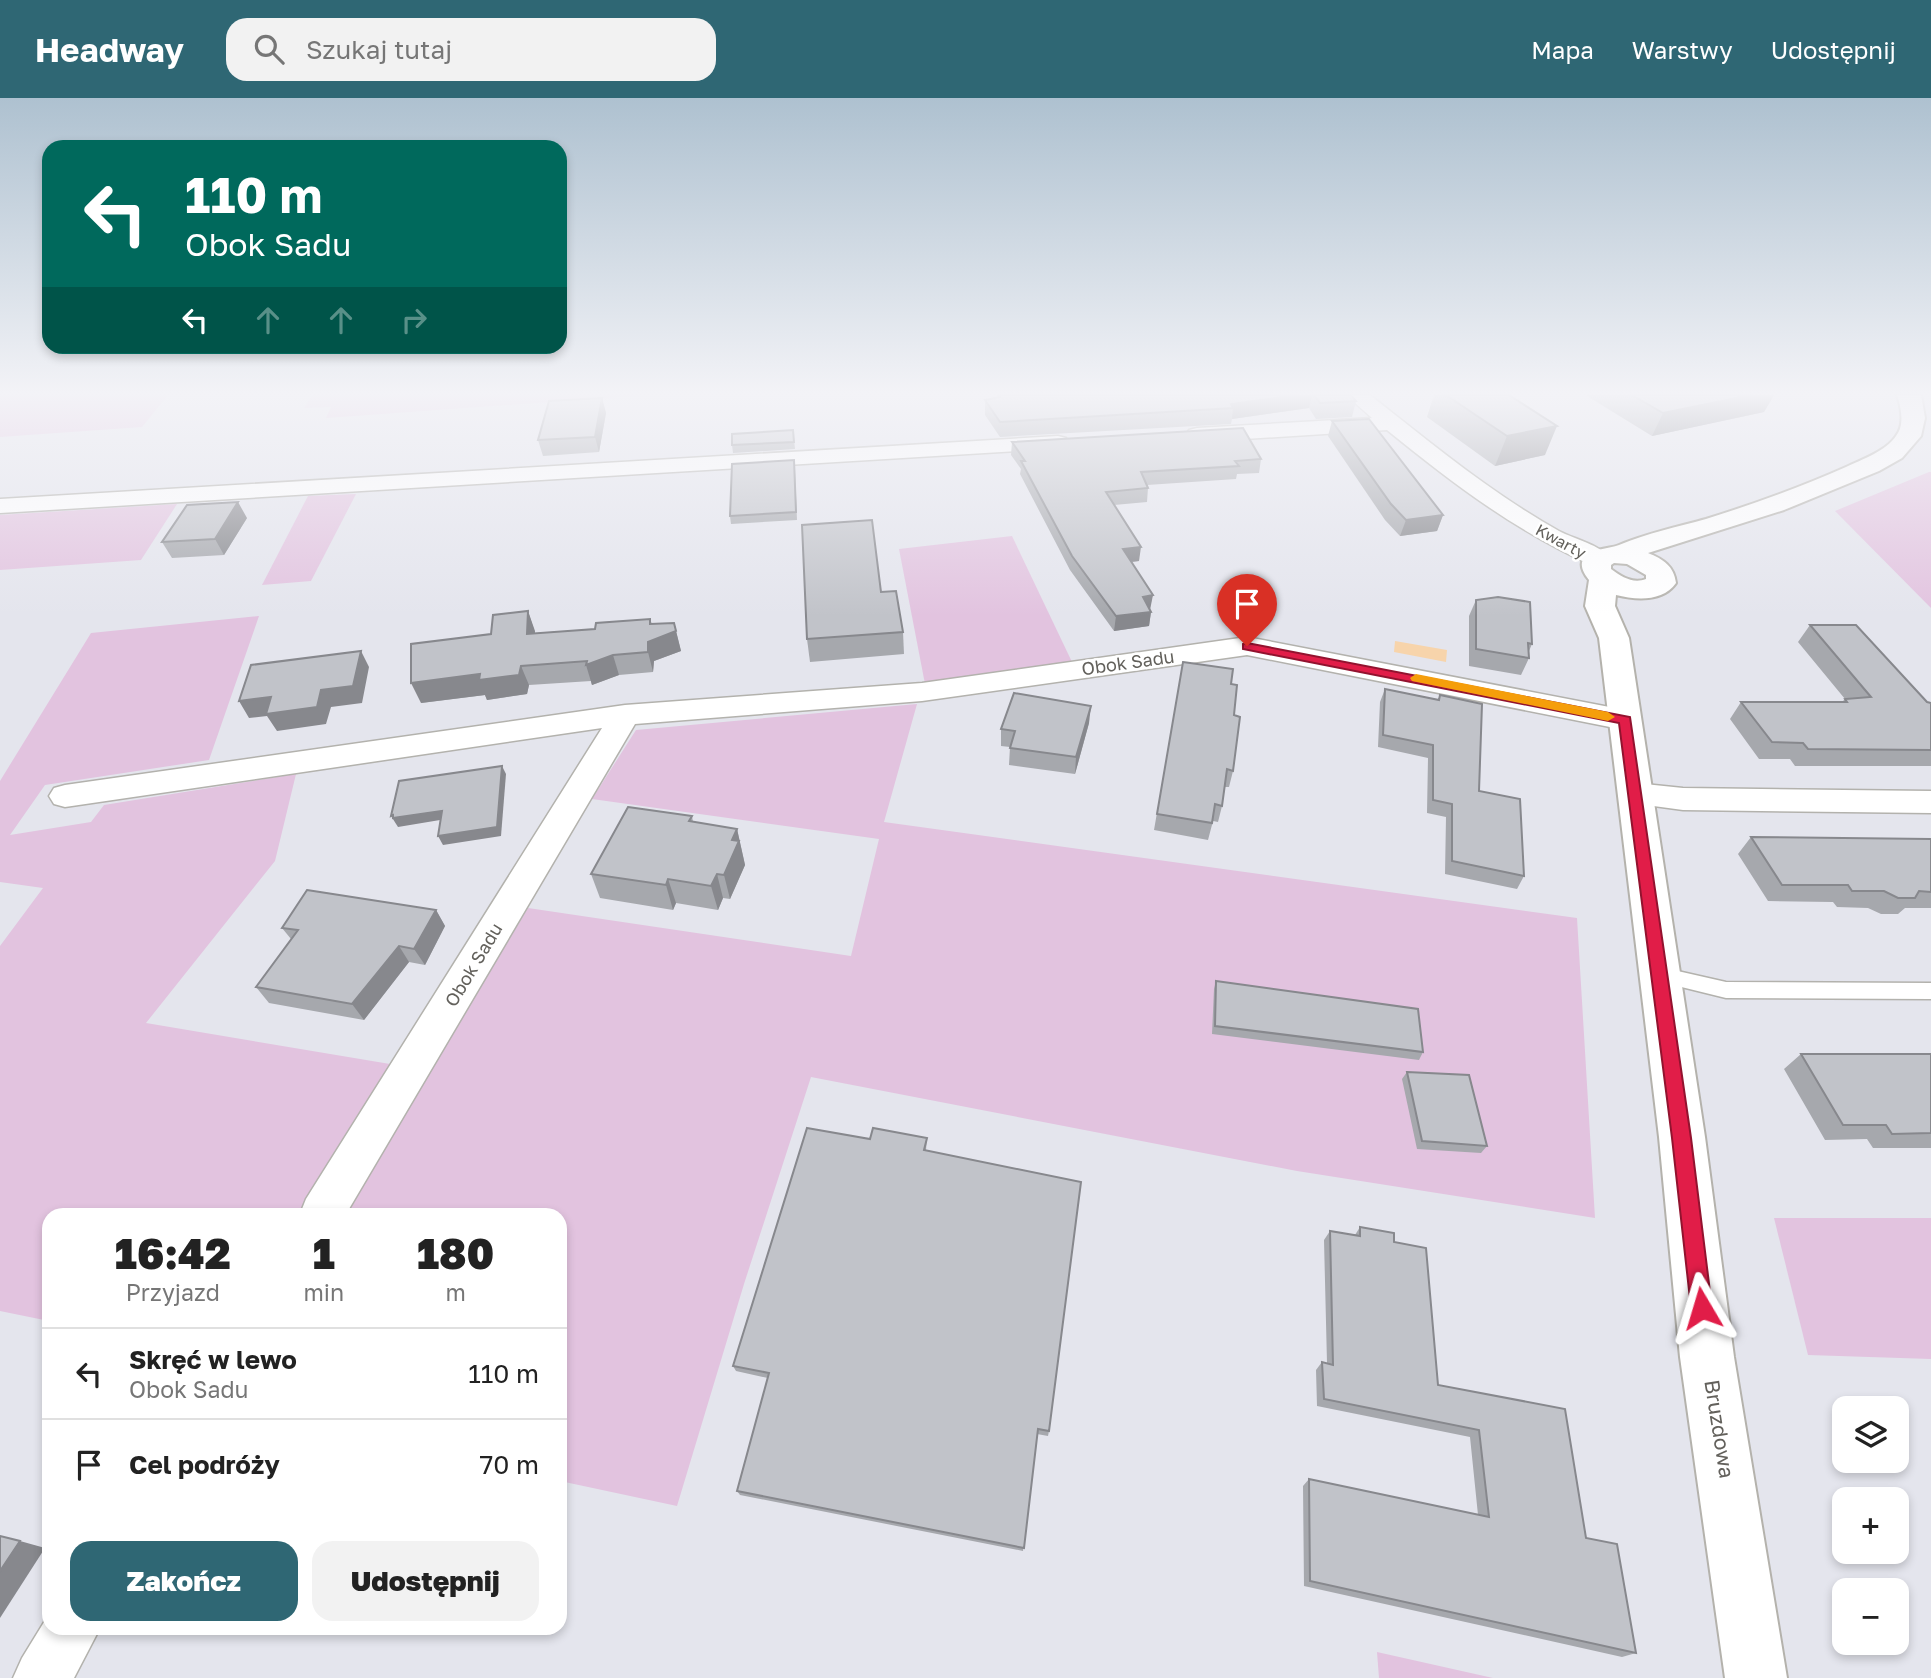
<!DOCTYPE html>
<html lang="pl">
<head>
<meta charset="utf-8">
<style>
  body { margin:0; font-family:"Golos Text",sans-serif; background:#f2f2f2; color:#222; height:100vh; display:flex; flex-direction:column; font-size:26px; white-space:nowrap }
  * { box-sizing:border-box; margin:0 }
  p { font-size:23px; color:#767676 }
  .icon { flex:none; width:38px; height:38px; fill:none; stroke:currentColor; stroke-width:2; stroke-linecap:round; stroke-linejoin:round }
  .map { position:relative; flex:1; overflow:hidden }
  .panel { position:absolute; left:42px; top:1110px; width:525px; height:427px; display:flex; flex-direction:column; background:#fff; border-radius:21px; box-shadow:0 4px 10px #0003 }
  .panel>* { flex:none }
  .banner { position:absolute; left:42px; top:42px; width:525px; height:214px; border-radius:21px; box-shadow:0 4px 10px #0003; background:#00695c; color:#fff; overflow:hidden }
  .fabs { position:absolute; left:1832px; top:1298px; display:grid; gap:14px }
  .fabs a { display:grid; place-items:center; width:77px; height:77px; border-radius:14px; background:#fff; box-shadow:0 4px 10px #0003; font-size:35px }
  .pin { position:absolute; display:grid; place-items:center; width:60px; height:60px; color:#fff; margin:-72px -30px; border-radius:50% 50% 50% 0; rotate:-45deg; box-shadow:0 0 7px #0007 }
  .pin .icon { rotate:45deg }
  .me { position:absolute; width:77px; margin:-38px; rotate:353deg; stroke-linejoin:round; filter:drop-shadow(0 0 5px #0008) }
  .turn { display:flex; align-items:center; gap:24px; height:147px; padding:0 28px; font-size:32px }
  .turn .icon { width:91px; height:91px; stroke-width:2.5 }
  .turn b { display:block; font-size:49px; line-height:60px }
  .lanes { display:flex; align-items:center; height:66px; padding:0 28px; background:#0003; justify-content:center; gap:35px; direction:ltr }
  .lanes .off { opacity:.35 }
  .eta { display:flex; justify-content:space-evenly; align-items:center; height:119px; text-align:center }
  .eta b { font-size:42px; font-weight:800; line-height:49px }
  .button { display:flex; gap:14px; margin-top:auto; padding:14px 28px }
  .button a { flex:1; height:80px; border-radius:21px; background:#2f6774; color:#fff; font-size:28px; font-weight:800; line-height:80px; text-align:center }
  .button a+a { background:#f2f2f2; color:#222 }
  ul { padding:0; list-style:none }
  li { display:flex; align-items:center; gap:21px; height:91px; padding:0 28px; border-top:2px solid #e0e0e0 }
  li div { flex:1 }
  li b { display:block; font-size:26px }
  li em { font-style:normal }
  header { display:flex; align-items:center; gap:42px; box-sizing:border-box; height:98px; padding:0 35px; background:#2f6774; color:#fff }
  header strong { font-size:33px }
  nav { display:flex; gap:38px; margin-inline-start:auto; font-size:24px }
  .search { width:490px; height:63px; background:#f2f2f2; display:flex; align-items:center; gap:18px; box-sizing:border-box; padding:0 24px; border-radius:21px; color:#767676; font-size:26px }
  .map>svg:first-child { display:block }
</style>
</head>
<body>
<header>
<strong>Headway</strong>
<div class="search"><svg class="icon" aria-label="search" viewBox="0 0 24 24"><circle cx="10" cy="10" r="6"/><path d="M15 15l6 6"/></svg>Szukaj tutaj</div>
<nav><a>Mapa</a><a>Warstwy</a><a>Udostępnij</a></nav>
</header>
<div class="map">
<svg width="1931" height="1580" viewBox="0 0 1931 1580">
  <rect width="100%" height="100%" fill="#e4e5ed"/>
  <g fill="#e2c3df">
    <polygon points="0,297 168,297 142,329 0,339"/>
    <polygon points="312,297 646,297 326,320 331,309 304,310"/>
    <polygon points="1929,374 1931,374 1931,510 1835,413"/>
    <polygon points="356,396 311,483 262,487 308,398"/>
    <polygon points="177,406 141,462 0,472 0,417"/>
    <polygon points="1012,438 1072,564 925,586 899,451"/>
    <polygon points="259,518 209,662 45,687 10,737 91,724 104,707 296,676 275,763 146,925 396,967 303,1116 49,1116 49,1223 0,1213 0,848 43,790 0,784 0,683 91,535"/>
    <polygon points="917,606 884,724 1577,820 1595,1120 1297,1073 811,979 744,1186 677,1408 560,1383 560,1116 343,1116 528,810 851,858 879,741 592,701 636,632"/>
    <polygon points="1774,1120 1931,1120 1931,1261 1808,1257"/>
    <polygon points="1377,1554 1493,1580 1379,1580"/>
  </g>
  <polygon fill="#f7d4ab" points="1395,543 1447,552 1446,564 1394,554"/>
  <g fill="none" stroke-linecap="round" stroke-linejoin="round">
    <g stroke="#b3b2ad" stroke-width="3">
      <polygon id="lane" points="1660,869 1726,884 1931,885 1931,901 1726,900 1653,882 1651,877 1653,872"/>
    </g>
    <g stroke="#b3b2ad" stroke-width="3">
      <g id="street">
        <path d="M1346,297H1370C1431,345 1491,395 1559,433C1574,441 1601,447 1611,461L1607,466L1598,469L1589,466C1514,432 1451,384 1387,332L1197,344L1189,342L1186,337L1189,332L1197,330L1372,320Z"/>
        <polygon points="1058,338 1066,340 1069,345 1066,350 0,415 0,401"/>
        <polygon points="1247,539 1625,612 1636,615 1640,622 1636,629 1625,632 1247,557 922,603 635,626 346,1116 300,1116 306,1101 602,630 65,709 54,706 49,698 54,690 65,687 625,607 922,585"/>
        <polygon points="1635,685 1683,690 1931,693 1931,715 1683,712 1624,704 1619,696 1624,688"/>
        <polygon points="49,1516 49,1530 100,1530 74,1580 13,1580 22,1560"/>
      </g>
    </g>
    <g stroke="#b4b2ac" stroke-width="4">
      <path id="secondary" d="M1897,297H1921L1925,320L1921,338L1902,360L1879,373L1784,412L1648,455C1663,461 1674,468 1676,485C1663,504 1636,502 1616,497L1615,508L1629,540L1705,1039L1734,1259L1787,1580H1725L1680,1259L1659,1039L1599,540L1585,508L1589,482C1584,476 1578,466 1585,459C1593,450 1609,451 1619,447C1648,435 1677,429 1706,421C1754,406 1801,389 1846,369C1863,361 1886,353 1896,338C1905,327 1901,309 1897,297ZM1614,465L1627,466L1646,477V481C1633,486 1622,479 1611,471V467Z"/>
    </g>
    <use href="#lane" fill="#fff" fill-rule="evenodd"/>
    <use href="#street" fill="#fff" fill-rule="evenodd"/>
    <use href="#secondary" fill="#fff" fill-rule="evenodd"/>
  </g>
  <g fill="#a6a8ad">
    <polygon points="997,297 1351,297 1356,303 1352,319 1316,321 1309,310 1232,321 1231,326 1000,339 985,317 985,302 997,300"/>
    <polygon points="1434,297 1509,297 1545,357 1495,368 1427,319"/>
    <polygon points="1587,297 1774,297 1764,314 1652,338 1587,298"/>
    <polygon points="602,300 606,315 599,354 543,358 538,342"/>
    <polygon points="1332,323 1443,417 1437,433 1400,438 1385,422 1328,338"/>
    <polygon points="793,332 795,351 733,355 732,347"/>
    <polygon points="1012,344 1261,361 1259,375 1237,376 1236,381 1147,387 1148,390 1147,404 1114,407 1139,463 1131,464 1151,514 1149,528 1114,533 1070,472 1020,376 1021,371 1011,357"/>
    <polygon points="795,370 797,422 731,426 730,418"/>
    <polygon points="247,420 224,457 172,460 162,444"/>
    <polygon points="881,494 903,534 904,556 810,564 807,541"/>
    <polygon points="1476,502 1532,546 1529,553 1529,560 1521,577 1469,568 1469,518"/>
    <polygon points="528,513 535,535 595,531 650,521 652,526 674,525 681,553 654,563 653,574 619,577 592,587 591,583 529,587 527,596 487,602 485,597 421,605 491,536"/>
    <polygon points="1810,527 1927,604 1931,605 1931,668 1795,668 1790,661 1759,661 1730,621 1741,604 1842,604 1845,601 1798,544"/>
    <polygon points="1183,564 1231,586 1234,617 1233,673 1229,689 1225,689 1222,708 1218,724 1213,723 1208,742 1154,732"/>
    <polygon points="1385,591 1438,602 1440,597 1479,693 1524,778 1517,791 1445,776 1446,719 1427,715 1428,660 1378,649 1380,604"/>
    <polygon points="1089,625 1075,676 1009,667 1010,649 1001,648 1001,631"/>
    <polygon points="692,718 693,724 737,731 745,767 730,801 723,800 718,812 676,805 673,812 600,800 591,776"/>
    <polygon points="1751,739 1931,741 1931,810 1905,810 1898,816 1881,816 1868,810 1837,809 1833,804 1768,803 1738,756"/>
    <polygon points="436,812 445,828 425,867 409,864 364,922 269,905 256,889 291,841 282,830"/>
    <polygon points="1216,883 1423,954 1419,962 1212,936 1214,891"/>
    <polygon points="1801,956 1931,956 1931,1050 1873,1050 1867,1041 1825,1042 1784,971"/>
    <polygon points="1407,974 1487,1048 1481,1055 1417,1051 1402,981"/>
    <polygon points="927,1040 926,1052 1049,1333 1048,1338 1037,1336 1023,1453 740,1397 737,1393 768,1280 736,1273 733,1268 870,1041"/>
    <polygon points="1360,1129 1394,1144 1438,1287 1586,1440 1636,1555 1622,1559 1304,1488 1303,1388 1309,1381 1478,1417 1470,1339 1317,1308 1316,1272 1322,1264 1327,1265 1324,1142 1330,1133 1355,1137"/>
  </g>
  <g fill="#87888d">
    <polygon points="1298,297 1312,297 1309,310 1232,321 1233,310 1231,306"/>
    <polygon points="1751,297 1774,297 1764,314 1652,338 1663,315"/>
    <polygon points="602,300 606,315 599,354 595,339"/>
    <polygon points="1557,328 1545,357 1495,368 1507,338"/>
    <polygon points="238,404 247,420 224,457 215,441"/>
    <polygon points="1443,417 1437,433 1400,438 1406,422"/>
    <polygon points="1141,449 1139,463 1121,465 1123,451"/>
    <polygon points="1153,497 1150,512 1143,499"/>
    <polygon points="528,513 535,533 534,555 527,536"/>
    <polygon points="1151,514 1149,528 1114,533 1116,518"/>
    <polygon points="650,521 655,541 676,533 681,553 654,563 653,574 648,554"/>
    <polygon points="361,553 369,569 362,605 331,609 326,626 277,633 267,618 249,620 239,603 321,592"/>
    <polygon points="613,557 619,577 592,587 586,567"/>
    <polygon points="521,568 529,587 527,596 487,602 485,597 421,605 411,585"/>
    <polygon points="1091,608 1089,625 1075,676 1076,659"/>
    <polygon points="502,668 506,676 501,738 443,747 438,738"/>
    <polygon points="442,713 446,721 398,729 391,718"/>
    <polygon points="737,731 745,767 730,801 724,777 732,742"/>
    <polygon points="717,776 723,800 718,812 711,788"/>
    <polygon points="668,781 676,805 673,812 666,787"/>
    <polygon points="436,812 445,828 425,867 414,851"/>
    <polygon points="399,848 409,864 364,922 352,906"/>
    <polygon points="20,1443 45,1450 0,1520 0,1473"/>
  </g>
  <g fill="#c1c3c9" stroke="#87888d" stroke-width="2">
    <polygon points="999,297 1298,297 1231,306 1233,310 1000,324 985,302 1000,299"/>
    <polygon points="1314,297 1351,297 1356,303 1320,305"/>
    <polygon points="1446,297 1509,297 1557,328 1507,338"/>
    <polygon points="1632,297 1751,297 1663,315"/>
    <polygon points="602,300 595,339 538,342 549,303"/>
    <polygon points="1369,321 1443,417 1406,422 1391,406 1332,323"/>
    <polygon points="1243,330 1261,361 1235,363 1239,368 1141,374 1148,390 1106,394 1141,449 1123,451 1153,497 1143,499 1151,514 1116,518 1072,458 1021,363 1025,363 1012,344"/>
    <polygon points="793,332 794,344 732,347 732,336"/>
    <polygon points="794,362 796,414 730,418 732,366"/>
    <polygon points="238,404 215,441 162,444 187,407"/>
    <polygon points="872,422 881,494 896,493 903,534 807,541 802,427"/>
    <polygon points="1498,499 1530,504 1532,546 1528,545 1529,560 1476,551 1476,502"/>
    <polygon points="528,513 527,536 595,531 596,525 650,521 650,526 674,525 676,533 648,544 648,554 613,557 586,567 587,563 521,568 519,577 479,582 480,576 411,585 411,546 491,536 493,517"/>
    <polygon points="1810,527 1856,527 1927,604 1931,605 1931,652 1808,651 1803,645 1772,644 1741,604 1847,604 1845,601 1871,599"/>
    <polygon points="361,553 353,588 321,592 317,609 266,616 271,599 239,603 251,567"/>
    <polygon points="1183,564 1233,571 1231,586 1237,587 1234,617 1240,619 1233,673 1227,671 1222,708 1215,706 1212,725 1157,716"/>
    <polygon points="1385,591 1439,602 1440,597 1482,606 1479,693 1520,701 1524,778 1452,763 1452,706 1433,702 1433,647 1383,637"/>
    <polygon points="1014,595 1091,608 1076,659 1010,650 1015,633 1001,631"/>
    <polygon points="502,668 497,729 438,738 442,713 393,720 393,717 391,718 399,683"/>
    <polygon points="628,709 692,718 689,723 737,731 732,742 739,743 724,777 717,776 711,788 668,781 666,787 591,776"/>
    <polygon points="1751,739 1931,741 1931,794 1919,793 1915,800 1898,800 1884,793 1852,793 1848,787 1782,787"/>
    <polygon points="307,792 436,812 414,851 399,848 352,906 256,889 298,832 282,830"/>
    <polygon points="1216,883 1418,911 1423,954 1215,928"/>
    <polygon points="1801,956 1931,956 1931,1035 1892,1036 1886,1027 1843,1027"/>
    <polygon points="1407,974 1469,977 1487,1048 1422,1043"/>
    <polygon points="807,1030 870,1041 873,1030 927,1040 924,1052 1081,1084 1049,1333 1038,1331 1024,1450 737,1393 769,1275 733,1268"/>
    <polygon points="1360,1129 1394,1135 1394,1144 1426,1150 1438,1287 1565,1311 1586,1440 1617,1446 1636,1555 1310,1483 1309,1381 1489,1419 1479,1332 1324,1301 1322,1264 1333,1267 1330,1133 1360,1138"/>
    <polygon points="0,1438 20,1443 0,1473"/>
  </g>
  <linearGradient id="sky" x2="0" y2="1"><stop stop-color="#aec1d0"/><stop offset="0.57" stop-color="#f3f3f7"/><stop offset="1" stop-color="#f3f3f7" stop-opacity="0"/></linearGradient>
  <rect width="1931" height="518" fill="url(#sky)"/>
  <polygon fill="#e11d48" stroke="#92132f" stroke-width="2" points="1247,545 1630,619 1691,1040 1712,1210 1709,1217 1702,1220 1694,1217 1691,1210 1672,1040 1619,625 1243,551 1243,546"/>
  <polygon fill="#f59e0b" points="1416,576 1608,614 1615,619 1608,623 1412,583 1410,580"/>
  <g text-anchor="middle" stroke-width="5" stroke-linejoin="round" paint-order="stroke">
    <g font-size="16" fill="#63615c" stroke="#fff">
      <text transform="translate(1561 443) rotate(28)" y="6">Kwarty</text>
    </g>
    <g font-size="18" fill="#63615c" stroke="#fff">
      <text transform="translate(1128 565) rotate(-8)" y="6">Obok Sadu</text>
      <text transform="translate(474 867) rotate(-59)" y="6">Obok Sadu</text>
    </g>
    <g font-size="21" fill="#63615c" stroke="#fff">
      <text transform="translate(1719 1331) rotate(81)" y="7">Bruzdowa</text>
    </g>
  </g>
</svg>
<div class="fabs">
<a><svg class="icon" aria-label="layers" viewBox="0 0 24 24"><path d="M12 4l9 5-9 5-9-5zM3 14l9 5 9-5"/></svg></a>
<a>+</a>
<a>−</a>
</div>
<div class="pin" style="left:1247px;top:548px;background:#d93025"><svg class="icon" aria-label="arrive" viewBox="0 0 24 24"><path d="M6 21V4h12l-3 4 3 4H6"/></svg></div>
<svg class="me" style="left:1702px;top:1210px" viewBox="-20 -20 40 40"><path d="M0-17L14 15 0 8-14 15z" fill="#e11d48" stroke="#fff" stroke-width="4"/></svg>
<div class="banner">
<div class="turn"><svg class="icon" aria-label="left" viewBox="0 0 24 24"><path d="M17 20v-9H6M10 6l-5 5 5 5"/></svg><div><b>110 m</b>Obok Sadu</div></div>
<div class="lanes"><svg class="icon" aria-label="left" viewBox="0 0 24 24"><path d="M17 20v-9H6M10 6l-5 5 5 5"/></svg><svg class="icon off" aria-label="ahead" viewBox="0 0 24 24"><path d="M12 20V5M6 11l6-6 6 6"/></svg><svg class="icon off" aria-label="ahead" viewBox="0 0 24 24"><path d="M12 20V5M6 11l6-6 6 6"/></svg><svg class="icon off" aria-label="right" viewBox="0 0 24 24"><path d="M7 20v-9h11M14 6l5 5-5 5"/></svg></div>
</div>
<section class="panel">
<div class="eta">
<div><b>16:42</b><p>Przyjazd</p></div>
<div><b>1</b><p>min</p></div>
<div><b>180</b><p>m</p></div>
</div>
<ul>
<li><svg class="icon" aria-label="left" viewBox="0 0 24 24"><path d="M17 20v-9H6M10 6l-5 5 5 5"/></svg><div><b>Skręć w lewo</b><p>Obok Sadu</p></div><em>110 m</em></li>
<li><svg class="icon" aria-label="arrive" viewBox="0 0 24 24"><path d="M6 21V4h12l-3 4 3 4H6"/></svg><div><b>Cel podróży</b></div><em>70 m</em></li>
</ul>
<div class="button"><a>Zakończ</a><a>Udostępnij</a></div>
</section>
</div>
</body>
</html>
